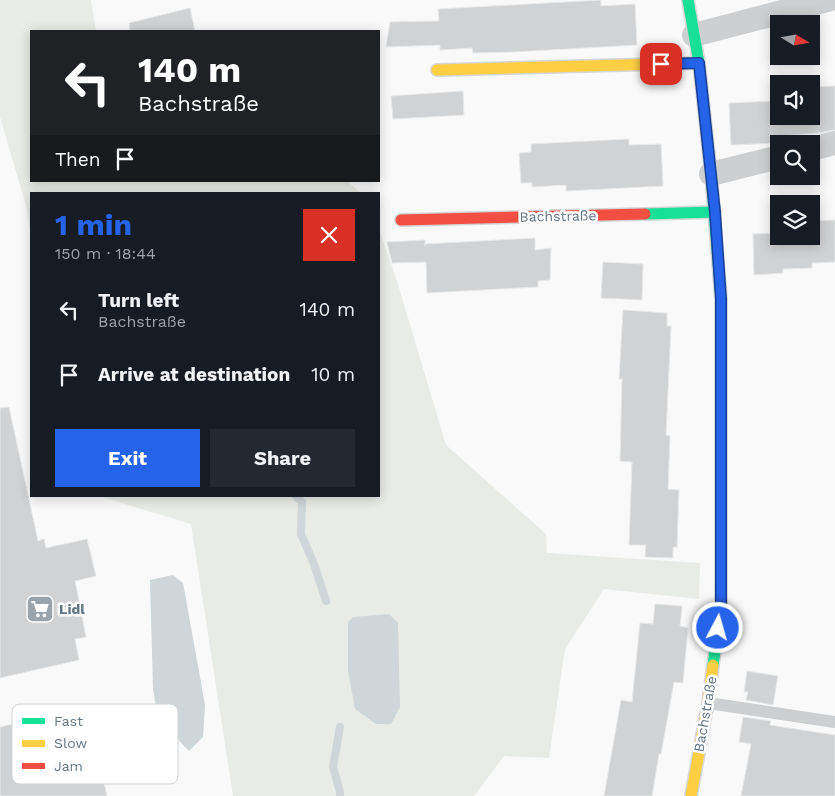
<!DOCTYPE html>
<html lang="en">
<head>
<meta charset="utf-8">
<style>
  body { margin:0; font-family:"Work Sans",sans-serif; background:#242831; color:#f1f3f6; height:100vh; display:flex; flex-direction:column; font-size:19px; white-space:nowrap }
  * { box-sizing:border-box; margin:0 }
  p { font-size:16px; color:#9ea1a6 }
  .icon { flex:none; width:28px; height:28px; fill:none; stroke:currentColor; stroke-width:2; stroke-linecap:round; stroke-linejoin:round }
  .map { position:relative; flex:1; overflow:hidden }
  .panel { position:absolute; left:30px; top:192px; width:350px; height:305px; display:flex; flex-direction:column; background:#171b24; border-radius:0px; box-shadow:0 2px 12px #0003 }
  .panel>* { flex:none }
  .guide { position:absolute; left:30px; top:30px; width:350px; height:152px; border-radius:0px; box-shadow:0 2px 12px #0003; background:#202124; color:#fff; overflow:hidden }
  .needle { width:32px; rotate:101deg }
  .controls { position:absolute; left:770px; top:15px; display:grid; gap:10px }
  .controls a { display:grid; place-items:center; width:50px; height:50px; border-radius:0px; background:#171b24; box-shadow:0 2px 12px #0003; font-size:25px }
  .pin { position:absolute; display:grid; place-items:center; width:42px; height:42px; color:#fff; margin:-21px; border-radius:10px; box-shadow:0 2px 8px #0006 }
  .me { position:absolute; width:55px; margin:-28px; rotate:6deg; stroke-linejoin:round; filter:drop-shadow(0 0 4px #0008) }
  .turn { display:flex; align-items:center; gap:18px; height:105px; padding:0 25px; font-size:22px }
  .turn .icon { width:65px; height:65px; stroke-width:2.5 }
  .turn b { display:block; font-size:35px; line-height:42px }
  .then { display:flex; align-items:center; height:48px; padding:0 25px; background:#0003; gap:10px; font-size:19px }
  .round { display:grid; place-items:center; flex:none; width:52px; height:52px; border-radius:0px; background:#242831 }
  .summary { display:flex; align-items:center; justify-content:space-between; height:85px; padding:0 25px }
  h1 { font-size:30px; font-weight:700; line-height:38px; color:#2563eb }
  .cta { display:flex; gap:10px; margin-top:auto; padding:10px 25px }
  .cta a { flex:1; height:58px; border-radius:0px; background:#2563eb; color:#fff; font-size:20px; font-weight:700; line-height:58px; text-align:center }
  .cta a+a { background:#242831; color:#f1f3f6 }
  ul { padding:0; list-style:none }
  li { display:flex; align-items:center; gap:15px; height:65px; padding:0 25px }
  li div { flex:1 }
  li b { display:block; font-size:19px }
  li em { font-style:normal }
  .map>svg:first-child { display:block }
</style>
</head>
<body>
<div class="map">
<svg width="835" height="796" viewBox="0 0 835 796">
  <rect width="100%" height="100%" fill="#f9f9f9"/>
  <g fill="#e8ebe6">
    <polygon points="0,0 91,0 96,31 31,31 31,181 348,182 362,194 31,194 31,237 27,209 0,117"/>
    <polygon points="379,229 397,281 446,445 546,534 547,553 700,563 699,599 604,589 565,649 549,758 504,756 474,796 233,796 191,524 99,496 379,496"/>
  </g>
  <g fill="#ced6d9">
    <polygon points="173,575 183,583 205,705 203,737 189,751 158,719 153,689 150,580"/>
    <polygon points="389,614 398,623 400,707 391,724 376,724 355,709 348,671 348,622 353,617"/>
  </g>
  <g fill="none" stroke-linecap="round" stroke-linejoin="round">
    <g stroke="#ced6d9" stroke-width="8">
      <polyline points="296,496 302,502 301,534 314,564 326,601"/>
      <polyline points="340,796 340,792 333,767 340,727"/>
    </g>
  </g>
  <g fill="#d0d2d3" stroke="#e8e8e8">
    <polygon points="601,0 601,6 635,4 637,45 513,52 473,53 472,48 440,50 440,45 386,47 390,22 439,21 438,9"/>
    <polygon points="190,8 195,31 130,31 129,23"/>
    <polygon points="835,86 835,130 817,133 780,136 779,143 731,145 729,103 778,101 777,93 779,93 779,116 811,116 811,87"/>
    <polygon points="463,91 464,115 393,119 391,96"/>
    <polygon points="629,139 629,145 661,144 663,186 566,191 566,185 532,187 532,183 521,183 519,153 531,152 531,144"/>
    <polygon points="835,220 835,262 812,263 812,268 783,269 783,273 754,275 753,234 779,233 779,236 811,236 811,221"/>
    <polygon points="535,238 535,250 551,248 550,280 538,281 538,287 427,293 426,262 392,263 387,242 425,240 425,246 425,244"/>
    <polygon points="603,262 643,264 642,300 601,298"/>
    <polygon points="623,310 667,313 667,326 671,326 666,435 670,436 668,489 679,490 677,547 673,547 673,558 645,557 646,545 629,545 632,462 620,461 622,379 619,379"/>
    <polygon points="9,407 38,541 44,539 46,548 87,539 96,576 75,581 86,637 75,639 79,660 0,678 0,408"/>
    <polygon points="655,604 682,606 680,626 688,628 683,683 674,682 661,754 659,754 652,796 604,796 621,700 632,702 640,623 653,624"/>
    <polygon points="747,671 778,676 773,705 746,700 748,692 744,692"/>
    <polygon points="87,707 107,796 0,796 0,727"/>
    <polygon points="743,717 771,721 770,725 835,735 835,796 741,796 751,744 739,742"/>
  </g>
  <g fill="none" stroke-linecap="round" stroke-linejoin="round">
    <g stroke="#d5d6d7" stroke-width="14">
      <g id="fast">
        <polyline points="688,0 699,63 711,174 721,299 721,610 713,665"/>
        <polyline points="645,214 715,212"/>
      </g>
    </g>
    <g stroke="#d5d6d7" stroke-width="14">
      <g id="slow">
        <polyline points="437,70 699,63"/>
        <polyline points="691,796 708,703 713,665"/>
      </g>
    </g>
    <g stroke="#d5d6d7" stroke-width="14">
      <polyline id="jam" points="401,220 645,214"/>
    </g>
    <polyline stroke="#cecfd0" stroke-width="12" points="708,703 835,722"/>
    <g stroke="#cecfd0" stroke-width="24">
      <polyline points="694,35 828,0"/>
      <polyline points="811,149 835,143"/>
      <polyline points="711,174 779,157"/>
    </g>
    <use href="#fast" stroke="#16e098" stroke-width="11"/>
    <use href="#slow" stroke="#ffcf43" stroke-width="11"/>
    <use href="#jam" stroke="#f24e42" stroke-width="11"/>
  </g>
  <g fill="none" stroke-linecap="round" stroke-linejoin="round">
    <g stroke="#184099" stroke-width="12">
      <polyline id="route" points="661,64 699,63 715,212 721,299 721,610 718,628"/>
    </g>
    <use href="#route" stroke="#2563eb" stroke-width="9"/>
  </g>
  <defs>
    <g id="supermarket-square" transform="scale(1.4375)"><rect x="-9" y="-9" width="18" height="18" rx="4" fill="#99a4ac" stroke="#fff"/><path d="M-6-5.5h2.5l.6 2H6L4.5 2H-2.5L-4.4-4H-6ZM-1.5 3.2a1.3 1.3 0 1 0 .1 0ZM3 3.2a1.3 1.3 0 1 0 .1 0Z" fill="#fff"/></g>
  </defs>
  <g fill-rule="evenodd">
    <use href="#supermarket-square" x="40" y="609"/>
  </g>
  <g text-anchor="middle" stroke-width="5" stroke-linejoin="round" paint-order="stroke">
    <g font-size="14" fill="#657683" stroke="#fff">
      <text transform="translate(558 216) rotate(-1)" y="5">Bachstraße</text>
      <text transform="translate(705 714) rotate(-80)" y="5">Bachstraße</text>
    </g>
    <g font-size="14" font-weight="bold" fill="#657683" stroke="#fff" text-anchor="start">
      <text x="59" y="614">Lidl</text>
    </g>
  </g>
  <rect x="12" y="704" width="166" height="80" rx="8" fill="#fff" stroke="#d1d6da" stroke-width="1"/>
  <rect x="22" y="718" width="23" height="6" fill="#16e098"/>
  <rect x="22" y="740" width="23" height="7" fill="#ffcf43"/>
  <rect x="22" y="763" width="23" height="6" fill="#f24e42"/>
  <g font-size="14" fill="#657683">
    <text x="54" y="726">Fast</text>
    <text x="54" y="748">Slow</text>
    <text x="54" y="771">Jam</text>
  </g>
</svg>
<div class="controls">
<a><svg class="needle" viewBox="-14 -14 28 28"><path d="M0-13l5 13h-10z" fill="#e53935"/><path d="M0 13l5-13h-10z" fill="#9ea1a6"/></svg></a>
<a><svg class="icon" aria-label="sound" viewBox="0 0 24 24"><path d="M4 9h4l5-4v14l-5-4H4zM17 9q2 3 0 6"/></svg></a>
<a><svg class="icon" aria-label="search" viewBox="0 0 24 24"><circle cx="10" cy="10" r="6"/><path d="M15 15l6 6"/></svg></a>
<a><svg class="icon" aria-label="layers" viewBox="0 0 24 24"><path d="M12 4l9 5-9 5-9-5zM3 14l9 5 9-5"/></svg></a>
</div>
<div class="pin" style="left:661px;top:64px;background:#d93025"><svg class="icon" aria-label="arrive" viewBox="0 0 24 24"><path d="M6 21V4h12l-3 4 3 4H6"/></svg></div>
<svg class="me" style="left:718px;top:628px" viewBox="-20 -20 40 40"><circle r="17" fill="#2563eb" stroke="#fff" stroke-width="3"/><path d="M0-11L8 9 0 5-8 9z" fill="#fff"/></svg>
<div class="guide">
<div class="turn"><svg class="icon" aria-label="left" viewBox="0 0 24 24"><path d="M17 20v-9H6M10 6l-5 5 5 5"/></svg><div><b>140 m</b>Bachstraße</div></div>
<div class="then">Then<svg class="icon" aria-label="arrive" viewBox="0 0 24 24"><path d="M6 21V4h12l-3 4 3 4H6"/></svg></div>
</div>
<section class="panel">
<div class="summary"><div><h1>1 min</h1><p>150 m · 18:44</p></div><a class="round" style="background:#d93025;color:#fff"><svg class="icon" aria-label="close" viewBox="0 0 24 24"><path d="M6 6l12 12M18 6L6 18"/></svg></a></div>
<ul>
<li><svg class="icon" aria-label="left" viewBox="0 0 24 24"><path d="M17 20v-9H6M10 6l-5 5 5 5"/></svg><div><b>Turn left</b><p>Bachstraße</p></div><em>140 m</em></li>
<li><svg class="icon" aria-label="arrive" viewBox="0 0 24 24"><path d="M6 21V4h12l-3 4 3 4H6"/></svg><div><b>Arrive at destination</b></div><em>10 m</em></li>
</ul>
<div class="cta"><a>Exit</a><a>Share</a></div>
</section>
</div>
</body>
</html>
